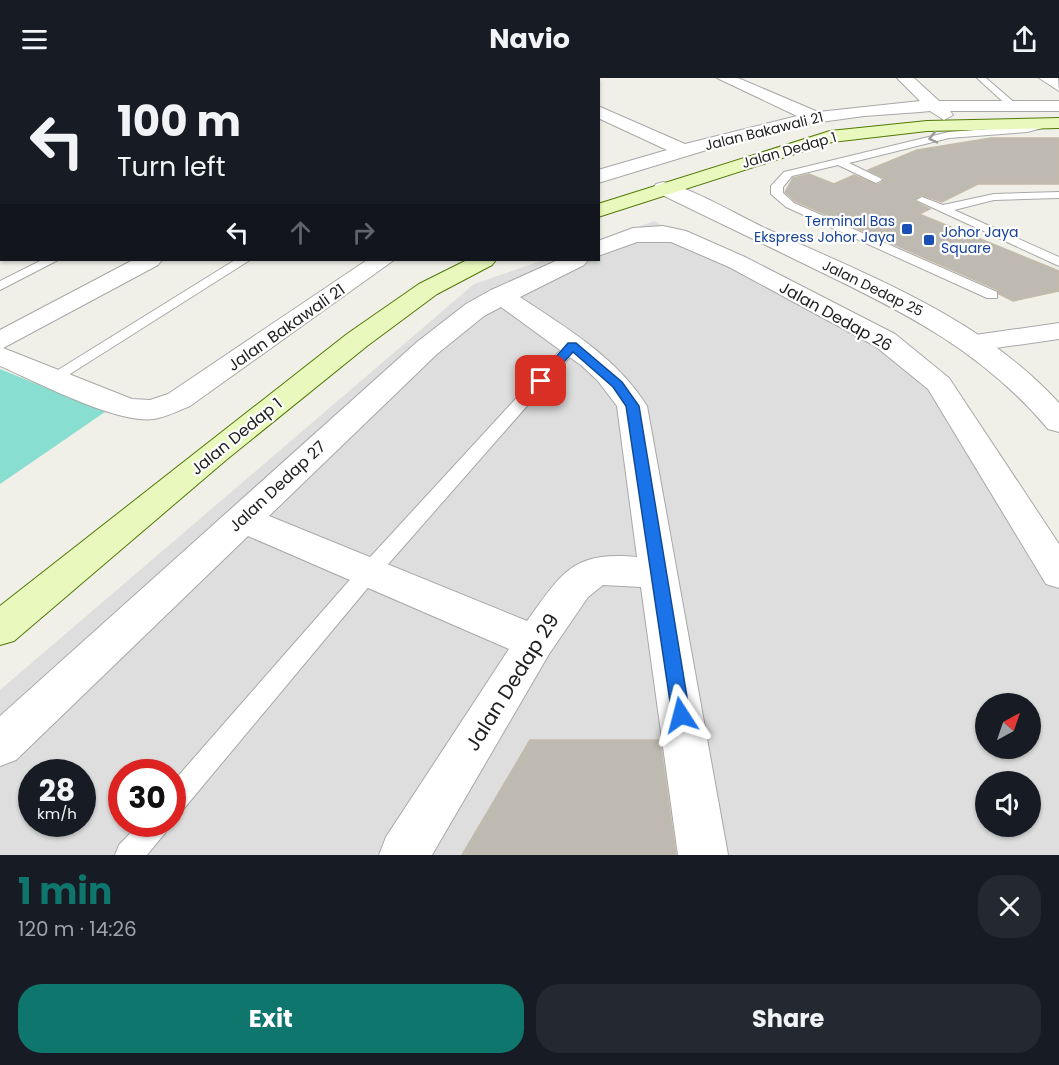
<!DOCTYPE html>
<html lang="en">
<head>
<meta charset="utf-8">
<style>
  body { margin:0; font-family:Poppins,sans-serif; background:#242831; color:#f1f3f6; height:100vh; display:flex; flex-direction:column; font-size:22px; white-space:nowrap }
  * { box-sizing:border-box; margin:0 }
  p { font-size:20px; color:#9ea1a6 }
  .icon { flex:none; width:33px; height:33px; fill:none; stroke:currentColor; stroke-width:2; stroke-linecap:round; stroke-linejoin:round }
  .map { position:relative; height:777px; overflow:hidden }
  .sheet { display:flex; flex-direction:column; background:#171b24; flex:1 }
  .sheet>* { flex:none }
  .banner { position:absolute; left:0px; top:0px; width:600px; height:183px; box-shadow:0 2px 4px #0004; background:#171b24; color:#f1f3f6; overflow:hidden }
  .needle { width:39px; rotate:40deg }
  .controls { position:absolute; left:975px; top:615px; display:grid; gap:12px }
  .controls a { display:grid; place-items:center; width:66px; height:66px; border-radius:50%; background:#171b24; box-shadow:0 2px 4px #0004; font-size:30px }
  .speed { position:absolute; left:18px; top:681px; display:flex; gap:12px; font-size:30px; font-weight:700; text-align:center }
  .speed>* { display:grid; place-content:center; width:78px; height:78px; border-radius:50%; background:#171b24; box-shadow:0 2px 4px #0004; line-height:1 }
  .speed small { font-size:15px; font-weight:400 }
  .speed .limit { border:9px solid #d22; background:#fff; color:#111 }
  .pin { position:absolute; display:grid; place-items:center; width:51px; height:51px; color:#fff; margin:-26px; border-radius:12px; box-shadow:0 3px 9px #0006 }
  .me { position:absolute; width:66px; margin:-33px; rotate:351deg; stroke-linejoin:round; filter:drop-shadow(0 0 4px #0008) }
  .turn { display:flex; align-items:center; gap:21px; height:126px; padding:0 18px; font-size:27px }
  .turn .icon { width:78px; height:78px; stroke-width:2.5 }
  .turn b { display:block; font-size:42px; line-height:51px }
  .lanes { display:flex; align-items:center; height:57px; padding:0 18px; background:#0003; justify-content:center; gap:30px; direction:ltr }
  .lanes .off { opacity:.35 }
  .round { display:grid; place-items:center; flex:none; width:63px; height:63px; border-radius:24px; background:#242831 }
  .overview { display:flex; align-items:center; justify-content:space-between; height:102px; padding:0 18px }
  h1 { font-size:36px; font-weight:700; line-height:45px; color:#0f766e }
  .action { display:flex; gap:12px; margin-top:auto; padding:12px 18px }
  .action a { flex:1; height:69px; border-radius:24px; background:#0f766e; color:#fff; font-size:24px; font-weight:700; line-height:69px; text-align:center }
  .action a+a { background:#242831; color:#f1f3f6 }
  header { display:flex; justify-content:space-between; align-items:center; height:78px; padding:0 18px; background:#171b24; font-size:27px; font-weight:700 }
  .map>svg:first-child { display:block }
</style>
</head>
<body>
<header><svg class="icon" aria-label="menu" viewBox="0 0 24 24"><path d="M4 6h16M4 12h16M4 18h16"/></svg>Navio<svg class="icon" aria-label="share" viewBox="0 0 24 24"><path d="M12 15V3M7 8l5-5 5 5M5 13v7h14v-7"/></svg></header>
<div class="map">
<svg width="1059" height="777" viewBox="0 0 1059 777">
  <rect width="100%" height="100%" fill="#f1f0e8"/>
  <path fill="#dfdede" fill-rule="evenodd" d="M654,143L930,296L1059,505V777H0V612L474,206L544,182H598L599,163ZM986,626H1030V670H986ZM32,694H82V746H32ZM122,694H172V746H122ZM986,704H1030V748H986Z"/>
  <polygon fill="#88ded0" points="0,291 105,334 0,406"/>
  <g fill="#bebab1" stroke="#c3bbaa" stroke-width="1.5">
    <polygon points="991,60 1059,60 1059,106 978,106 942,124 921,117 914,123 930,131 919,136 1059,193 1059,213 1013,223 999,216 998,212 795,123 785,114 793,100 809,96 834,106 854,97 877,107 883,104 884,100 868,92 917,72"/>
    <polygon points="530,662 660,662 676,777 462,777"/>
  </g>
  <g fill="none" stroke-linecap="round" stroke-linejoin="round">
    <g stroke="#a8a8a8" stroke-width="2">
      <g id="service">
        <polygon points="51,0 59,0 50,2"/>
        <polygon points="198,0 206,0 197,2"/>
        <polygon points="399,0 409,0 398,2"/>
        <polygon points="977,0 986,0 1016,26 1016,30 1010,30"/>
        <polygon points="1051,42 1056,45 1054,47 1027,54 949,60 849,85 880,100 882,102 876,105 838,87 792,98 783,109 783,115 794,125 997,214 997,220 987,220 786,129 771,116 771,108 784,94 949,54 1027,48"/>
        <polygon points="0,64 2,64 0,72"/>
        <polygon points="1059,114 1059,120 994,122 954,132 1059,179 1059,188 916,122 922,119 943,127 994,116"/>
        <polygon points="42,182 58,182 0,212 0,203"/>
        <polygon points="235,182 250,182 59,303 47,303 45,300"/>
        <polygon points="572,263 577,265 580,268 577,271 376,500 181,734 172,737 172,705 362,488 567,265"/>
        <polygon points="139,746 169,746 165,755 147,777 115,777 119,767"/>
      </g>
    </g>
    <g stroke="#a8a8a8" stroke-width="2">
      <g id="minor">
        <polygon points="119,0 135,0 118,2"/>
        <polygon points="265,0 282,0 264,2"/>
        <polygon points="337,0 355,0 336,2"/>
        <polygon points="479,0 497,0 478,2"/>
        <polygon points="717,0 738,0 818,34 920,23 897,0 914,0 939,23 1059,23 1059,33 950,33 953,37 944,42 930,33 920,34 864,38 806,46 723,67 598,105 598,92 667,72 598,40 598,28 685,66 797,38"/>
        <polygon points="1039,0 1058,0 1059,13"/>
        <rect x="0" y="72" width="2" height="12"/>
        <polygon points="663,148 686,153 745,179 895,256 949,300 1059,466 1059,510 1046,506 928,311 875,268 729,189 671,164 637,164 598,178 598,163 633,150"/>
        <polygon points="2,155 2,170 0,170 0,156"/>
        <path d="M133,182H162L158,187L3,270L132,321L150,322L168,316L367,182H394L190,328C178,333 166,339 154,341C116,346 37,304 0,288V252Z"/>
        <path d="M558,182H588L584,187L520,219C568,251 616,279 647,328L728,777H678L641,509L603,507L588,519L549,576L432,777H379L386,759L509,571L248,458L16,682L0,688V638L417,264L466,226L491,212ZM501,229L582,288L598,303L617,328L637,479C572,473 562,495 527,543L269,438L437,276L484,238Z"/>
        <polygon points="1059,245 1059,261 975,273 965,271 961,265 965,259 975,257"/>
      </g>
    </g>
    <g stroke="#a8a8a8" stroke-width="2">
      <path id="tertiary" d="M663,104C697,112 735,136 767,151C869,198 982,240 1059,325V354L1048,351C984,275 908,236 821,194C766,167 711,141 656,114L653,110L656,106Z"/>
    </g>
    <g stroke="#537907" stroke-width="2">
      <g id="secondary">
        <polygon points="1059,40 1059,50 927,53 832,64 598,139 598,126 830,53 927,43"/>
        <polygon points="467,182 496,182 492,187 437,216 367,268 226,382 14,563 0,567 0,528 347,256 419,206"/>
      </g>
    </g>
    <use href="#service" fill="#fff" fill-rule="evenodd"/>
    <use href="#minor" fill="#fff" fill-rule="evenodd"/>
    <use href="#tertiary" fill="#fff" fill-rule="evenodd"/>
    <use href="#secondary" fill="#e9f9be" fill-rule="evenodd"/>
  </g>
  <defs><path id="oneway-chevron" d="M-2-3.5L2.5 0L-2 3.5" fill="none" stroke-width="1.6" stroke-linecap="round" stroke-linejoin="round" transform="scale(1.5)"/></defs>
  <use stroke="#9b9b9b" href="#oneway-chevron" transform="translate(933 60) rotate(167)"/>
  <polygon fill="#1a73e8" stroke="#114b97" stroke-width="1.5" points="568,265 576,265 622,304 639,328 690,637 687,642 681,645 675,642 672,637 626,328 613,309 573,274 545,305 535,303"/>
  <g fill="#1a4fb4" stroke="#fff" stroke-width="2">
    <rect x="901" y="145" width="12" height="12" rx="3"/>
    <rect x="923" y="156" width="12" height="12" rx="3"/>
  </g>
  <g text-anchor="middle" stroke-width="4.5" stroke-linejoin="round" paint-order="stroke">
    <g font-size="14" fill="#212121" stroke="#fff">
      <text transform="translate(764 53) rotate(-14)" y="5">Jalan Bakawali 21</text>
      <text transform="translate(789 72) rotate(-16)" y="5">Jalan Dedap 1</text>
      <text transform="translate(873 210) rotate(26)" y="5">Jalan Dedap 25</text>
    </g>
    <g font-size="14" fill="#164399" stroke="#fff" text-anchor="end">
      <text x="895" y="148">Terminal Bas<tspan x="895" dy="16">Ekspress Johor Jaya</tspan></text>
      <text x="941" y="159" text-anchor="start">Johor Jaya<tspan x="941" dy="16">Square</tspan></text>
    </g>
    <g font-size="16" fill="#212121" stroke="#fff">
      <text transform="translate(836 238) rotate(29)" y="6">Jalan Dedap 26</text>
      <text transform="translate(286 249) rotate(-35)" y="6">Jalan Bakawali 21</text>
      <text transform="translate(236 358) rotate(-39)" y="6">Jalan Dedap 1</text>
      <text transform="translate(277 408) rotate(-43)" y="6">Jalan Dedap 27</text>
    </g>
    <g font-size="20" fill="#212121" stroke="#fff">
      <text transform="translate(512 604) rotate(-58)" y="7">Jalan Dedap 29</text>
    </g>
  </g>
</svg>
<div class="controls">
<a><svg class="needle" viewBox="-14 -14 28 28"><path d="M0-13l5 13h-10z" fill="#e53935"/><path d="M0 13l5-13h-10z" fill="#9ea1a6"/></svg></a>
<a><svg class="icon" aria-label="sound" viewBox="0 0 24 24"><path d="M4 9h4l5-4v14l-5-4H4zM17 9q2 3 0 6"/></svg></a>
</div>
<div class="speed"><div>28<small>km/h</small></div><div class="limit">30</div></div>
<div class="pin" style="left:541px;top:303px;background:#d93025"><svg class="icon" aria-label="arrive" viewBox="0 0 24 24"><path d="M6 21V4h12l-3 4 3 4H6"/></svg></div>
<svg class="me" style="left:681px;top:637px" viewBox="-20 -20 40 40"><path d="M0-17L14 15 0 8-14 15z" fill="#1a73e8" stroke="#fff" stroke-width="4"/></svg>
<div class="banner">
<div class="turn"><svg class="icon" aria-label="left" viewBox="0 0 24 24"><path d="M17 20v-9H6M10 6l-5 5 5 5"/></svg><div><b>100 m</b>Turn left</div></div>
<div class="lanes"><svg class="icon" aria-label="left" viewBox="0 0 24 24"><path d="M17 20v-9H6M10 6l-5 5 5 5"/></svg><svg class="icon off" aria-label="ahead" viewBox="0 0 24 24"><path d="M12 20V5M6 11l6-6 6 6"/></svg><svg class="icon off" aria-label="right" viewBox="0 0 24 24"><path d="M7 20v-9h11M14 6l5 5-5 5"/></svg></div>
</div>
</div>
<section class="sheet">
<div class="overview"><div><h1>1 min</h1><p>120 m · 14:26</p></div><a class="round"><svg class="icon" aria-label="close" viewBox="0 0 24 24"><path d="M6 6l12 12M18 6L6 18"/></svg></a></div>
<div class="action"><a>Exit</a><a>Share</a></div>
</section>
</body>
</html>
